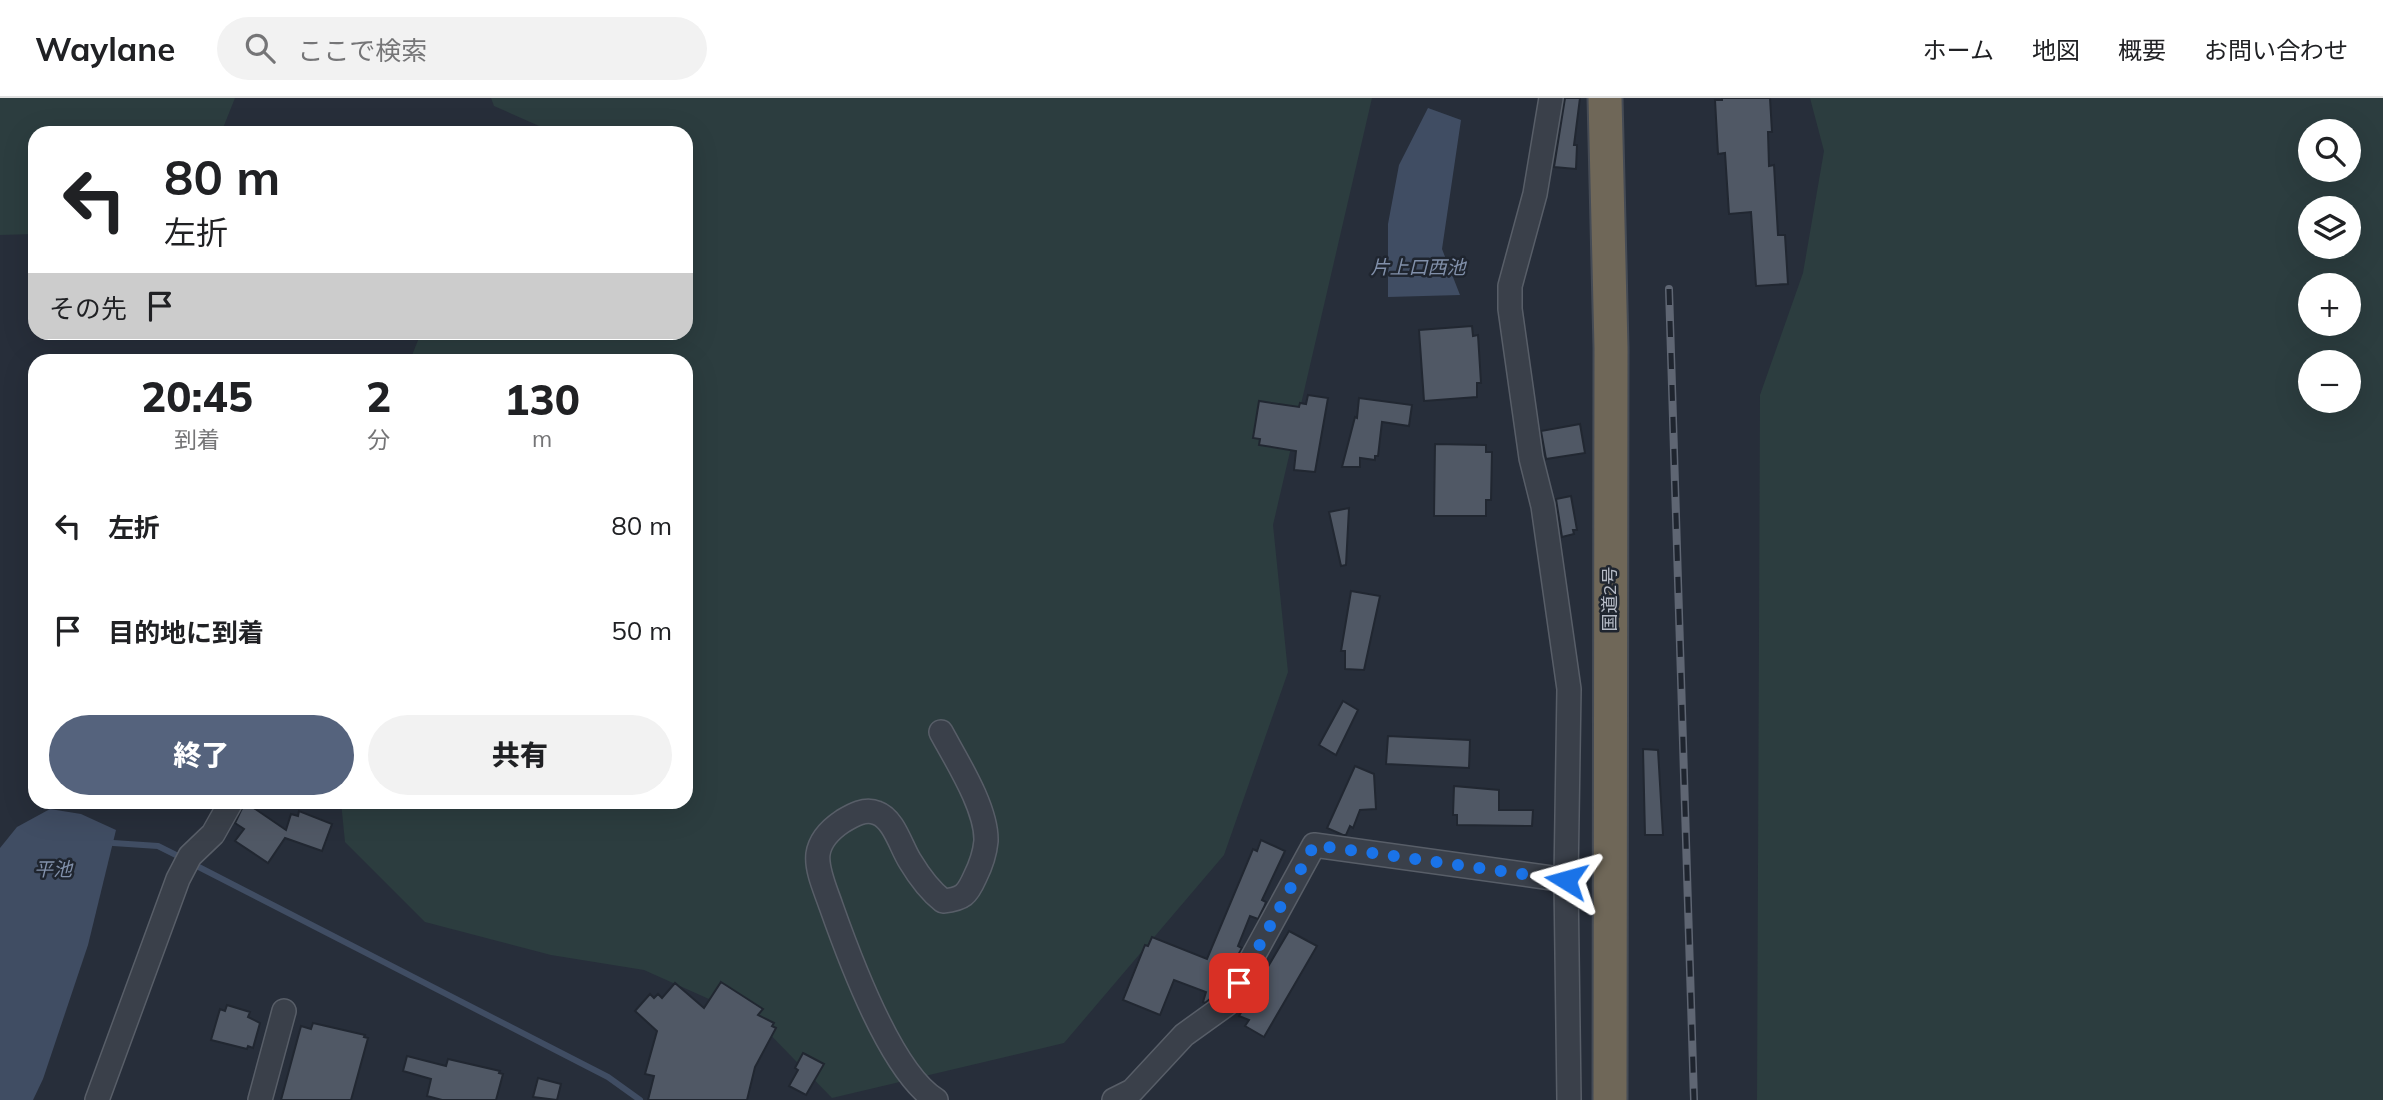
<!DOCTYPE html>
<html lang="ja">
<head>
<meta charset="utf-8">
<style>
  body { margin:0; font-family:Mulish,"Noto Sans JP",sans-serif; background:#f2f2f2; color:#202124; height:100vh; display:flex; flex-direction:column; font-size:26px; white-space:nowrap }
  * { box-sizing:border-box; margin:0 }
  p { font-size:23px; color:#757577 }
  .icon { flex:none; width:38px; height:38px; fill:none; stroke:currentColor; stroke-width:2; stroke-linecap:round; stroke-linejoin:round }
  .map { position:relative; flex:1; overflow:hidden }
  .panel { position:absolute; left:28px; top:256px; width:665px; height:455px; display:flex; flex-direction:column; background:#fff; border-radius:21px; box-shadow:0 7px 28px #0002 }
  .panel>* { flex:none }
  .guide { position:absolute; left:28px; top:28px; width:665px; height:214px; border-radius:21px; box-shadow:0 7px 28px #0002; background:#fff; color:#202124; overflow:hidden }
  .fabs { position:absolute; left:2298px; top:21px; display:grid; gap:14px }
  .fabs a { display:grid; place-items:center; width:63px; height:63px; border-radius:50%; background:#fff; box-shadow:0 7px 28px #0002; font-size:35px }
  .pin { position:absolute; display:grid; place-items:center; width:60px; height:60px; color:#fff; margin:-30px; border-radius:14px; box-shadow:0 4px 10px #0006 }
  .me { position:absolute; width:77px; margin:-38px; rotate:278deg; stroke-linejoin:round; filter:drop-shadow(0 0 5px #0008) }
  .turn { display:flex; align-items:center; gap:24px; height:147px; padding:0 21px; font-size:32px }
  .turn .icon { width:91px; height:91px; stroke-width:2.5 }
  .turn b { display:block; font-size:49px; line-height:60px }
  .then { display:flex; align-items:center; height:66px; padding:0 21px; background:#0003; gap:14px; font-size:26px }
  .eta { display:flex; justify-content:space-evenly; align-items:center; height:119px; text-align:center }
  .eta b { font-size:42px; font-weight:800; line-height:49px }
  .action { display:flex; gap:14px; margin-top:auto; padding:14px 21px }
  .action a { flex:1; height:80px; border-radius:42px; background:#55637d; color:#fff; font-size:28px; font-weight:800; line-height:80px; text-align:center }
  .action a+a { background:#f2f2f2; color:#202124 }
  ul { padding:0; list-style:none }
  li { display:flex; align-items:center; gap:21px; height:105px; padding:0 21px }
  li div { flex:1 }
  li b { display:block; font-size:26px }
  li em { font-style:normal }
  header { display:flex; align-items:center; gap:42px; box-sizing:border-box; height:98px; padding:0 35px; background:#fff; border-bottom:2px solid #e0e0e0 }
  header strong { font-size:33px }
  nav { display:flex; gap:38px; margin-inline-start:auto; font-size:24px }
  .search { width:490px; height:63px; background:#f2f2f2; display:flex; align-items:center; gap:18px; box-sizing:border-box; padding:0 24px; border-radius:38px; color:#757577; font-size:26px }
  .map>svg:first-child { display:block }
</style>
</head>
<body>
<header>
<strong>Waylane</strong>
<div class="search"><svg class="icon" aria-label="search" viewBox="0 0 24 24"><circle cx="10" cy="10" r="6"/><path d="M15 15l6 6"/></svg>ここで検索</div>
<nav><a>ホーム</a><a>地図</a><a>概要</a><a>お問い合わせ</a></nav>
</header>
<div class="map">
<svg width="2383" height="1002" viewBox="0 0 2383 1002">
  <rect width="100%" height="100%" fill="#272e3a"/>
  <g fill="#2c3d3f" fill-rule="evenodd">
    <polygon points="0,0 235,0 221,35 35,35 35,136 0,137"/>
    <polygon points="491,0 1372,0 1273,427 1288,574 1224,757 1064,945 832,1000 756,922 644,872 551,857 425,824 345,744 341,704 686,704 686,262 410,262 421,235 686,234 686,35 555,35 494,8"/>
    <path d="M1810,0H2383V1002H1757L1760,297L1803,175L1824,53ZM2310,33H2348V72H2310ZM2310,110H2348V149H2310ZM2310,187H2348V226H2310ZM2310,264H2348V303H2310Z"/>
  </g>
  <g fill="#404d63">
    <polygon points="1428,10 1461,22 1442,151 1460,197 1388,199 1388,126 1399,67"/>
    <polygon points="50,711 81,716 116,732 88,847 43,981 33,1002 0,1002 0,750 17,729"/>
  </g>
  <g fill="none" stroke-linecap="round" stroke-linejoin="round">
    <g stroke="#404d63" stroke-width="6">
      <polyline points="113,745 158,748 182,760"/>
      <polyline points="191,765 608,979 640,1002"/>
    </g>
  </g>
  <g fill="#505865" stroke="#212731" stroke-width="2">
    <polygon points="1565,0 1580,0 1574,47 1577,47 1576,71 1554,69"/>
    <polygon points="1722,0 1770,0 1772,34 1768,34 1769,68 1774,67 1778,137 1785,137 1788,186 1756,188 1751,114 1729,116 1725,55 1718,56 1715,2 1722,2"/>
    <polygon points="1472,228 1473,238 1478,237 1481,285 1477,285 1477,299 1424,303 1419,232"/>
    <polygon points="1308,297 1328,300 1315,374 1294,372 1296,353 1259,347 1260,341 1253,340 1259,303 1299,309 1300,305 1306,306"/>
    <polygon points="1359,300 1412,307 1409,328 1382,324 1378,358 1375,358 1375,362 1360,360 1360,369 1342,369 1355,319 1357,320"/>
    <polygon points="1580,326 1585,355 1546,361 1541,333"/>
    <polygon points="1435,346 1486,347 1486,354 1492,354 1491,402 1486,402 1486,418 1434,418"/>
    <polygon points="1571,398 1577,432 1573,432 1574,436 1562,439 1556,401"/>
    <polygon points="1349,410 1346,467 1341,468 1329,414"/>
    <polygon points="1351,493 1380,498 1364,572 1345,571 1345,553 1341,553"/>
    <polygon points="1343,603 1358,612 1336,657 1319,647"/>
    <polygon points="1388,638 1470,642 1469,670 1386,666"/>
    <polygon points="1643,651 1658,652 1663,737 1645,737"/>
    <polygon points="1355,668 1374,676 1376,711 1360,712 1353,730 1350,728 1346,737 1343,737 1327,730"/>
    <polygon points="1454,688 1499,692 1499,712 1533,712 1532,728 1457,727 1457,717 1453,717"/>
    <polygon points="245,704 286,732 291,716 298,718 299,713 332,726 322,753 285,740 268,765 235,743 244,731 235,725"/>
    <polygon points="1261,742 1285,753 1262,802 1266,804 1264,809 1258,821 1250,818 1238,848 1242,850 1216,896 1205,905 1203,904 1206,894 1174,882 1160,917 1123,902 1145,847 1148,848 1152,839 1207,861 1253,751 1257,753"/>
    <polygon points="1289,833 1317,848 1264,939 1245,928 1249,922 1239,918"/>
    <polygon points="721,884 763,911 758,917 774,925 772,928 776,930 755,969 747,1002 648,1002 654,978 645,976 657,933 635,913 650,896 654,900 658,896 662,900 675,885 704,910"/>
    <polygon points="227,907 250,914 248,919 260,925 253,950 248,948 247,951 211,942 220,911 225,913"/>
    <polygon points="313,925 365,937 364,939 368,940 351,1002 281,1002 301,928 311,931"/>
    <polygon points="803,955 824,966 806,997 789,988 798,972 795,970"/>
    <polygon points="407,958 446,968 448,961 500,973 499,975 503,976 496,1002 442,1002 427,998 431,981 403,973"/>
    <polygon points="538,980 561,986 557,1002 533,999"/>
  </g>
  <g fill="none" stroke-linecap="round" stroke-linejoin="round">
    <g stroke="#585e68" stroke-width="26">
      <g id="minor">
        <polyline points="1551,0 1535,96 1510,188 1510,211 1531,360 1543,408 1569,591 1566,782 1569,1002"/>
        <polyline points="97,1002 178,781 190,758 213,736 231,704"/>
        <polyline points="260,1002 284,913"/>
        <path d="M936,1002C891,974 849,859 831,808C826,793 816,772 818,756C820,742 831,731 843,723C853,717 865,710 877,715C894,721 901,749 910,763C919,778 929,792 943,803C963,801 967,797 975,779C980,769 985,754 986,743C987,710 956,662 941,634"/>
        <polyline points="1114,1002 1132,993 1184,937 1227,906 1314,747 1566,782"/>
      </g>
    </g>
    <g stroke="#454b55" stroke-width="37">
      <polyline id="highway" points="1605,0 1611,250 1610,1002"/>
    </g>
    <use href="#minor" stroke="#3a404a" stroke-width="23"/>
    <use href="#highway" stroke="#6f6758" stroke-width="33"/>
    <g stroke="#5f6673" stroke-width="8">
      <polyline id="rail" points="1669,191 1694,1002"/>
    </g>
    <use href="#rail" stroke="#1f252f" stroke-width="5" stroke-dasharray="16" stroke-linecap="butt"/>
  </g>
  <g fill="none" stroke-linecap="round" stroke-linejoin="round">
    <polyline stroke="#1a73e8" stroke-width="12" stroke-dasharray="0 21.6" points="1239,885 1314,747 1566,782"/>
  </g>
  <g text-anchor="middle" stroke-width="5" stroke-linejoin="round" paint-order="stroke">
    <g font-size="18" fill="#b6bbc6" stroke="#1f252f">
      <text transform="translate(1610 501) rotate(-90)" y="6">国道2号</text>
    </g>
    <g font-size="19" font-style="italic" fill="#8190aa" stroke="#1f252f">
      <text x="1418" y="176">片上口西池</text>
      <text x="53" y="778">平池</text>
    </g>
  </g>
</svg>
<div class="fabs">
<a><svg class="icon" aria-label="search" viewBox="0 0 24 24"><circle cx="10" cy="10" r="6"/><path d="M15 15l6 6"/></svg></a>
<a><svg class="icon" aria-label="layers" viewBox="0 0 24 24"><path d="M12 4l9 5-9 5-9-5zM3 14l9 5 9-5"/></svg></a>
<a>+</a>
<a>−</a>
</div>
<div class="pin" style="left:1239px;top:885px;background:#d93025"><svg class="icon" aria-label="arrive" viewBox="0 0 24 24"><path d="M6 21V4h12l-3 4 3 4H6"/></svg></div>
<svg class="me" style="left:1566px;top:782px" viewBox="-20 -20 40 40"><path d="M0-17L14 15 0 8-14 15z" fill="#1a73e8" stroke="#fff" stroke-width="4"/></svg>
<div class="guide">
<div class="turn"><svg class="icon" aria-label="left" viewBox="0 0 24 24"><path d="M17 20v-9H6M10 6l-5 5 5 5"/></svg><div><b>80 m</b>左折</div></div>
<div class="then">その先<svg class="icon" aria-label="arrive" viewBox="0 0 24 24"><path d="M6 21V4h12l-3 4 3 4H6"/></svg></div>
</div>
<section class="panel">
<div class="eta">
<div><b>20:45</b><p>到着</p></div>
<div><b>2</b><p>分</p></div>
<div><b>130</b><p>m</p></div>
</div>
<ul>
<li><svg class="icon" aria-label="left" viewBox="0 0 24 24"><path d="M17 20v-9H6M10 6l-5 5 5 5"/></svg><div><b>左折</b></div><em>80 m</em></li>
<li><svg class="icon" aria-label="arrive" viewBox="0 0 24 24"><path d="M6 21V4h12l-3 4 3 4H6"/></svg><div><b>目的地に到着</b></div><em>50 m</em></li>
</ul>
<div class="action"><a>終了</a><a>共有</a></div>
</section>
</div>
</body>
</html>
